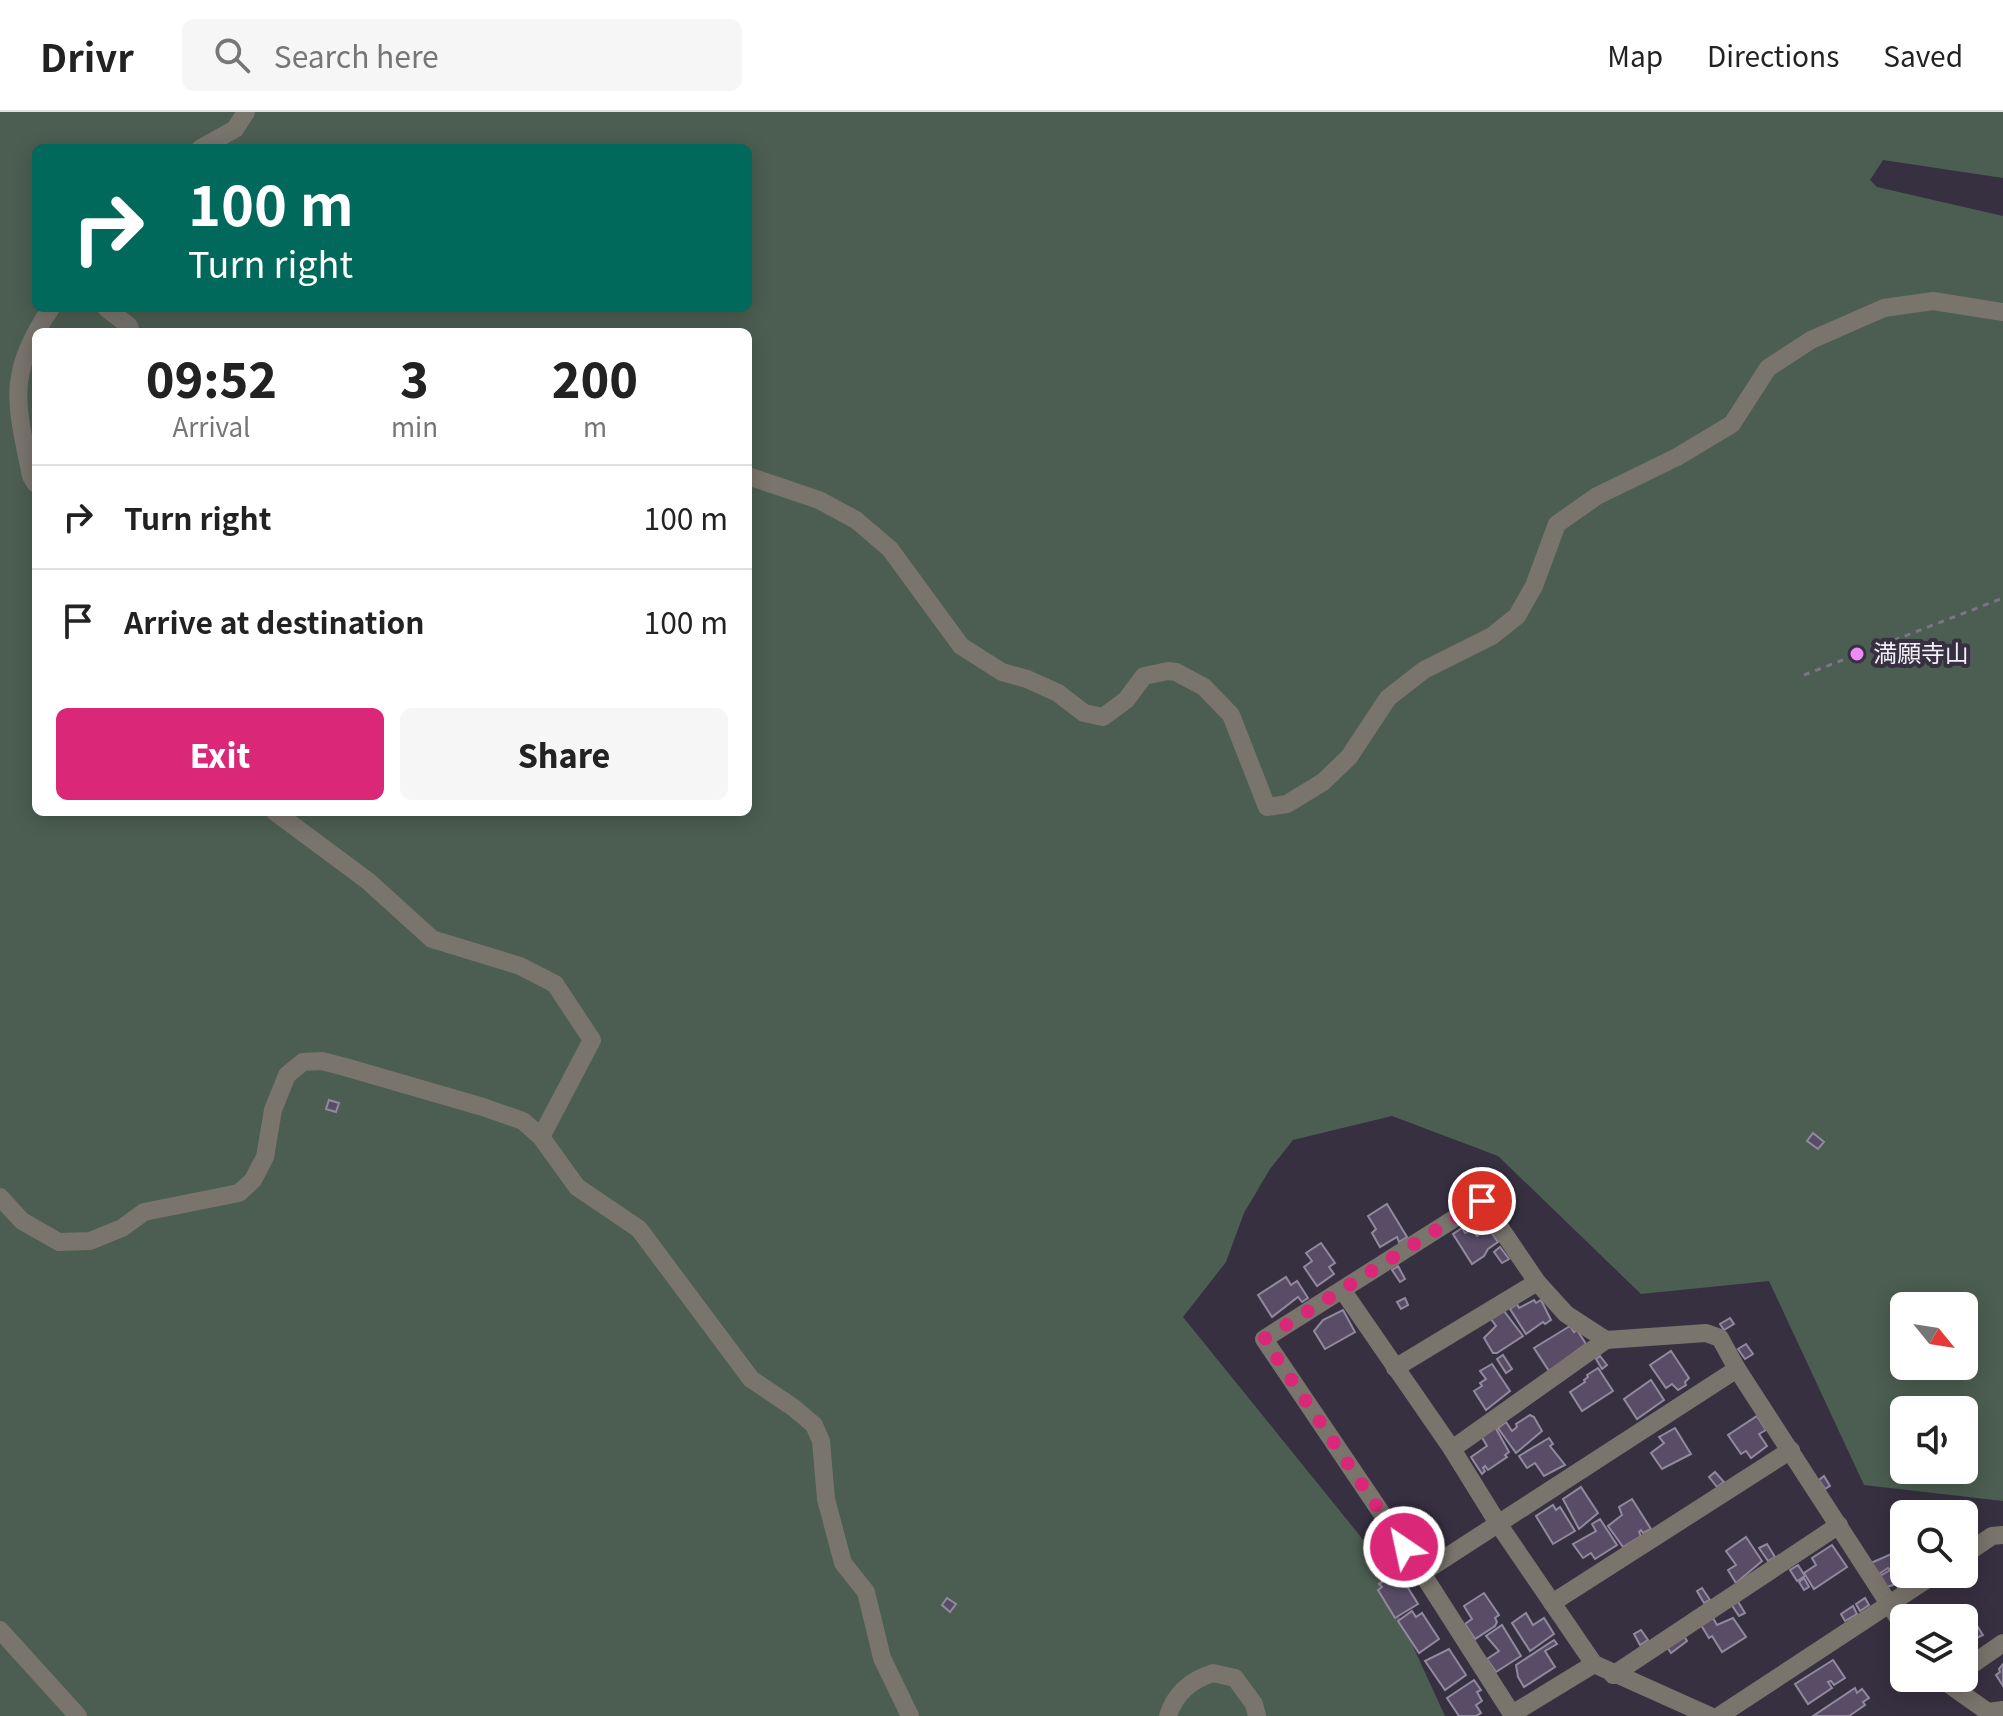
<!DOCTYPE html>
<html lang="en">
<head>
<meta charset="utf-8">
<style>
  body { margin:0; font-family:Georgia,"Noto Sans JP",serif; background:#f6f6f6; color:#222; height:100vh; display:flex; flex-direction:column; font-size:30px; white-space:nowrap }
  * { box-sizing:border-box; margin:0 }
  p { font-size:26px; color:#767676 }
  .icon { flex:none; width:44px; height:44px; fill:none; stroke:currentColor; stroke-width:2; stroke-linecap:round; stroke-linejoin:round }
  .map { position:relative; flex:1; overflow:hidden }
  .drawer { position:absolute; left:32px; top:216px; width:720px; height:488px; display:flex; flex-direction:column; background:#fff; border-radius:12px; box-shadow:0 4px 20px #0003 }
  .drawer>* { flex:none }
  .top-card { position:absolute; left:32px; top:32px; width:720px; height:168px; border-radius:12px; box-shadow:0 4px 20px #0003; background:#00695c; color:#fff; overflow:hidden }
  .needle { width:52px; rotate:120deg }
  .fabs { position:absolute; left:1890px; top:1180px; display:grid; gap:16px }
  .fabs a { display:grid; place-items:center; width:88px; height:88px; border-radius:12px; background:#fff; box-shadow:0 4px 20px #0003; font-size:40px }
  .pin { position:absolute; display:grid; place-items:center; width:68px; height:68px; color:#fff; margin:-34px; border:4px solid #fff; border-radius:50%; box-shadow:0 2px 8px #0007 }
  .me { position:absolute; width:88px; margin:-44px; rotate:326deg; stroke-linejoin:round; filter:drop-shadow(0 0 6px #0008) }
  .turn { display:flex; align-items:center; gap:28px; height:168px; padding:0 24px; font-size:36px }
  .turn .icon { width:104px; height:104px; stroke-width:2.5 }
  .turn b { display:block; font-size:56px; line-height:68px }
  .eta { display:flex; justify-content:space-evenly; align-items:center; height:136px; text-align:center }
  .eta b { font-size:48px; font-weight:800; line-height:56px }
  .button { display:flex; gap:16px; margin-top:auto; padding:16px 24px }
  .button a { flex:1; height:92px; border-radius:12px; background:#db2777; color:#fff; font-size:32px; font-weight:800; line-height:92px; text-align:center }
  .button a+a { background:#f6f6f6; color:#222 }
  ul { padding:0; list-style:none }
  li { display:flex; align-items:center; gap:24px; height:104px; padding:0 24px; border-top:2px solid #e0e0e0 }
  li div { flex:1 }
  li b { display:block; font-size:30px }
  li em { font-style:normal }
  header { display:flex; align-items:center; gap:48px; box-sizing:border-box; height:112px; padding:0 40px; background:#fff; border-bottom:2px solid #e0e0e0 }
  header strong { font-size:38px }
  nav { display:flex; gap:44px; margin-inline-start:auto; font-size:28px }
  .search { width:560px; height:72px; background:#f6f6f6; display:flex; align-items:center; gap:20px; box-sizing:border-box; padding:0 28px; border-radius:12px; color:#767676; font-size:30px }
  .map>svg:first-child { display:block }
</style>
</head>
<body>
<header>
<strong>Drivr</strong>
<div class="search"><svg class="icon" aria-label="search" viewBox="0 0 24 24"><circle cx="10" cy="10" r="6"/><path d="M15 15l6 6"/></svg>Search here</div>
<nav><a>Map</a><a>Directions</a><a>Saved</a></nav>
</header>
<div class="map">
<svg width="2003" height="1604" viewBox="0 0 2003 1604">
  <rect width="100%" height="100%" fill="#373041"/>
  <path fill="#4c5e51" fill-rule="evenodd" d="M0,0H2003V66L1883,48L1870,68L1877,75L2003,104V1389L1864,1373L1769,1169L1641,1182L1498,1044L1392,1004L1293,1028L1270,1057L1244,1101L1226,1150L1183,1205L1365,1430L1445,1604H0ZM36,36H748V196H36ZM36,220H748V700H36ZM1904,1194H1964V1254H1904ZM1904,1298H1964V1358H1904Z"/>
  <g fill="#584c67" stroke="#91899d" stroke-width="2">
    <polygon points="329,988 339,991 336,1000 326,997"/>
    <polygon points="1813,1021 1824,1030 1818,1037 1807,1029"/>
    <polygon points="1387,1092 1407,1125 1399,1130 1397,1125 1380,1135 1372,1121 1376,1117 1368,1104"/>
    <polygon points="1462,1116 1465,1121 1472,1117 1477,1124 1488,1116 1498,1130 1488,1137 1484,1144 1472,1152 1453,1122"/>
    <polygon points="1321,1131 1335,1151 1329,1155 1334,1162 1317,1174 1304,1155 1312,1149 1306,1141"/>
    <polygon points="1500,1135 1509,1147 1502,1151 1494,1140"/>
    <polygon points="1398,1154 1405,1167 1400,1170 1392,1158"/>
    <polygon points="1286,1165 1291,1173 1297,1169 1308,1186 1302,1190 1298,1185 1272,1205 1258,1183"/>
    <polygon points="1405,1186 1408,1193 1401,1197 1397,1190"/>
    <polygon points="1534,1188 1536,1191 1541,1188 1551,1208 1545,1212 1543,1210 1526,1222 1510,1197 1517,1192 1519,1196"/>
    <polygon points="1343,1198 1355,1220 1325,1237 1314,1219 1323,1208"/>
    <polygon points="1504,1199 1523,1224 1497,1241 1493,1241 1484,1226 1496,1214 1491,1207"/>
    <polygon points="1730,1206 1734,1212 1724,1218 1720,1212"/>
    <polygon points="1570,1214 1574,1220 1577,1218 1586,1232 1549,1259 1534,1236"/>
    <polygon points="1746,1232 1753,1242 1745,1247 1738,1237"/>
    <polygon points="1671,1239 1689,1266 1685,1270 1686,1273 1678,1278 1672,1272 1666,1276 1650,1253"/>
    <polygon points="1503,1243 1512,1257 1506,1261 1497,1247"/>
    <polygon points="1600,1244 1607,1253 1602,1257 1596,1247"/>
    <polygon points="1492,1252 1510,1279 1486,1298 1474,1279 1482,1274 1480,1271 1486,1267 1480,1259"/>
    <polygon points="1598,1256 1613,1279 1582,1299 1570,1280 1585,1270 1584,1268 1588,1265 1587,1263"/>
    <polygon points="1651,1268 1664,1288 1637,1307 1624,1287"/>
    <polygon points="1530,1303 1534,1305 1542,1319 1516,1341 1498,1316 1506,1310 1512,1319 1517,1315 1516,1312"/>
    <polygon points="1757,1304 1766,1318 1759,1322 1767,1334 1751,1346 1746,1339 1741,1342 1728,1323"/>
    <polygon points="1494,1313 1509,1340 1505,1343 1507,1345 1488,1358 1485,1354 1483,1356 1485,1359 1482,1362 1471,1345 1487,1334 1480,1322"/>
    <polygon points="1675,1316 1691,1342 1662,1357 1651,1341 1664,1331 1659,1325"/>
    <polygon points="1549,1326 1553,1332 1550,1334 1565,1353 1544,1364 1535,1351 1527,1356 1519,1344"/>
    <polygon points="1715,1360 1724,1370 1717,1375 1709,1365"/>
    <polygon points="1824,1364 1830,1374 1825,1377 1819,1368"/>
    <polygon points="1581,1375 1598,1401 1579,1417 1563,1387"/>
    <polygon points="1632,1387 1651,1417 1643,1421 1641,1418 1639,1420 1641,1424 1623,1435 1608,1414 1622,1403 1619,1395"/>
    <polygon points="1553,1393 1556,1398 1560,1395 1575,1419 1553,1432 1536,1404"/>
    <polygon points="1600,1407 1617,1433 1595,1447 1591,1441 1583,1446 1573,1432 1596,1419 1592,1412"/>
    <polygon points="1746,1425 1762,1449 1736,1471 1728,1458 1736,1453 1726,1439"/>
    <polygon points="1767,1432 1775,1445 1768,1449 1759,1436"/>
    <polygon points="1832,1433 1847,1455 1814,1477 1804,1461 1816,1453 1812,1446"/>
    <polygon points="1898,1439 1904,1449 1904,1462 1912,1462 1914,1466 1898,1475 1896,1472 1887,1475 1880,1464 1890,1458 1888,1456 1879,1462 1871,1451"/>
    <polygon points="1798,1453 1805,1464 1797,1469 1790,1458"/>
    <polygon points="1393,1462 1401,1473 1405,1471 1418,1492 1395,1506 1378,1478 1382,1475 1379,1472"/>
    <polygon points="1804,1466 1809,1475 1804,1478 1799,1470"/>
    <polygon points="1702,1476 1710,1488 1704,1491 1697,1479"/>
    <polygon points="1484,1481 1499,1503 1495,1506 1497,1510 1495,1514 1475,1527 1465,1512 1472,1507 1464,1494"/>
    <polygon points="947,1486 956,1492 950,1500 942,1493"/>
    <polygon points="1865,1486 1869,1493 1860,1499 1856,1492"/>
    <polygon points="1737,1488 1745,1501 1739,1504 1731,1492"/>
    <polygon points="1853,1494 1857,1502 1845,1509 1841,1502"/>
    <polygon points="1412,1499 1416,1505 1422,1501 1439,1527 1419,1541 1398,1509"/>
    <polygon points="1526,1501 1533,1513 1544,1506 1554,1522 1530,1539 1512,1511"/>
    <polygon points="1969,1501 1983,1523 1964,1532 1964,1506 1961,1506"/>
    <polygon points="1713,1506 1717,1513 1733,1506 1746,1525 1722,1540 1712,1524 1709,1526 1701,1513"/>
    <polygon points="1502,1513 1521,1544 1496,1560 1487,1547 1499,1539 1486,1524"/>
    <polygon points="1641,1518 1648,1528 1640,1533 1634,1522"/>
    <polygon points="1684,1524 1687,1529 1671,1541 1667,1535"/>
    <polygon points="1554,1528 1557,1532 1545,1539 1555,1555 1524,1575 1518,1565 1516,1553"/>
    <polygon points="1449,1537 1466,1563 1445,1578 1425,1549"/>
    <polygon points="1833,1548 1845,1566 1834,1573 1831,1569 1828,1570 1832,1576 1808,1592 1795,1572"/>
    <polygon points="2003,1552 2003,1574 1996,1563 2000,1560 1999,1557"/>
    <polygon points="1474,1568 1481,1578 1477,1580 1482,1589 1476,1593 1481,1601 1476,1604 1459,1604 1447,1586"/>
    <polygon points="1855,1576 1857,1581 1862,1577 1869,1586 1863,1590 1865,1593 1855,1600 1849,1604 1813,1604"/>
  </g>
  <g fill="none" stroke-linecap="round" stroke-linejoin="round">
    <polyline stroke="#7b7584" stroke-width="3" stroke-dasharray="6 6" stroke-linecap="butt" points="1804,563 2003,486"/>
    <g stroke="#79746c" stroke-width="18">
      <polyline points="201,36 235,17 246,0"/>
      <polyline points="106,196 129,214 131,220"/>
      <polyline points="748,364 819,388 856,408 890,437 961,534 1002,560 1027,567 1058,581 1084,601 1103,605 1126,588 1144,564 1168,559 1176,560 1204,575 1231,603 1267,695 1287,692 1323,670 1349,645 1388,586 1424,558 1492,524 1517,504 1534,474 1557,412 1597,384 1677,345 1732,312 1768,256 1811,228 1884,196 1933,189 2003,200"/>
      <path d="M36,372L31,364C16,290 6,263 51,196"/>
      <polyline points="275,700 368,769 432,827 520,854 555,872 592,928 541,1025"/>
      <polyline points="0,1085 22,1109 59,1130 90,1129 122,1116 144,1100 239,1081 253,1068 265,1045 273,998 287,963 303,950 322,949 345,955 483,995 523,1009 541,1025 577,1075 639,1117 751,1267 794,1296 814,1313 821,1329 826,1387 843,1451 866,1480 882,1546 910,1604"/>
      <polyline points="1343,1179 1452,1337 1499,1413 1594,1552 1710,1604"/>
      <polyline points="1395,1256 1537,1170"/>
      <polyline points="1452,1337 1606,1228"/>
      <polyline points="1964,1443 1992,1424 2003,1423"/>
      <polyline points="1422,1461 1737,1257"/>
      <polyline points="1552,1491 1791,1338"/>
      <polyline points="0,1518 78,1604"/>
      <polyline points="1594,1552 1512,1602 1422,1461 1264,1227 1482,1089 1537,1170 1566,1202 1606,1228 1706,1221 1720,1226 1737,1257 1904,1515"/>
      <polyline points="1964,1558 2003,1531"/>
      <polyline points="1613,1563 1839,1413"/>
      <polyline points="1940,1566 1988,1600 2003,1598"/>
      <path d="M1168,1604C1175,1581 1191,1568 1213,1561L1235,1566L1254,1592L1257,1604"/>
      <polyline points="1719,1604 1935,1462"/>
    </g>
  </g>
  <g fill="none" stroke-linecap="round" stroke-linejoin="round">
    <polyline stroke="#db2777" stroke-width="14" stroke-dasharray="0 25.2" points="1404,1435 1264,1227 1482,1089"/>
  </g>
  <circle fill="#ee8bf8" stroke="#373041" stroke-width="3" cx="1857" cy="542" r="8"/>
  <g text-anchor="middle" stroke-width="8" stroke-linejoin="round" paint-order="stroke">
    <g font-size="24" fill="#f3effa" stroke="#373041" text-anchor="start">
      <text x="1873" y="550">満願寺山</text>
    </g>
  </g>
</svg>
<div class="fabs">
<a><svg class="needle" viewBox="-14 -14 28 28"><path d="M0-13l5 13h-10z" fill="#e53935"/><path d="M0 13l5-13h-10z" fill="#767676"/></svg></a>
<a><svg class="icon" aria-label="sound" viewBox="0 0 24 24"><path d="M4 9h4l5-4v14l-5-4H4zM17 9q2 3 0 6"/></svg></a>
<a><svg class="icon" aria-label="search" viewBox="0 0 24 24"><circle cx="10" cy="10" r="6"/><path d="M15 15l6 6"/></svg></a>
<a><svg class="icon" aria-label="layers" viewBox="0 0 24 24"><path d="M12 4l9 5-9 5-9-5zM3 14l9 5 9-5"/></svg></a>
</div>
<div class="pin" style="left:1482px;top:1089px;background:#d93025"><svg class="icon" aria-label="arrive" viewBox="0 0 24 24"><path d="M6 21V4h12l-3 4 3 4H6"/></svg></div>
<svg class="me" style="left:1404px;top:1435px" viewBox="-20 -20 40 40"><circle r="17" fill="#db2777" stroke="#fff" stroke-width="3"/><path d="M0-11L8 9 0 5-8 9z" fill="#fff"/></svg>
<div class="top-card">
<div class="turn"><svg class="icon" aria-label="right" viewBox="0 0 24 24"><path d="M7 20v-9h11M14 6l5 5-5 5"/></svg><div><b>100 m</b>Turn right</div></div>
</div>
<section class="drawer">
<div class="eta">
<div><b>09:52</b><p>Arrival</p></div>
<div><b>3</b><p>min</p></div>
<div><b>200</b><p>m</p></div>
</div>
<ul>
<li><svg class="icon" aria-label="right" viewBox="0 0 24 24"><path d="M7 20v-9h11M14 6l5 5-5 5"/></svg><div><b>Turn right</b></div><em>100 m</em></li>
<li><svg class="icon" aria-label="arrive" viewBox="0 0 24 24"><path d="M6 21V4h12l-3 4 3 4H6"/></svg><div><b>Arrive at destination</b></div><em>100 m</em></li>
</ul>
<div class="button"><a>Exit</a><a>Share</a></div>
</section>
</div>
</body>
</html>
